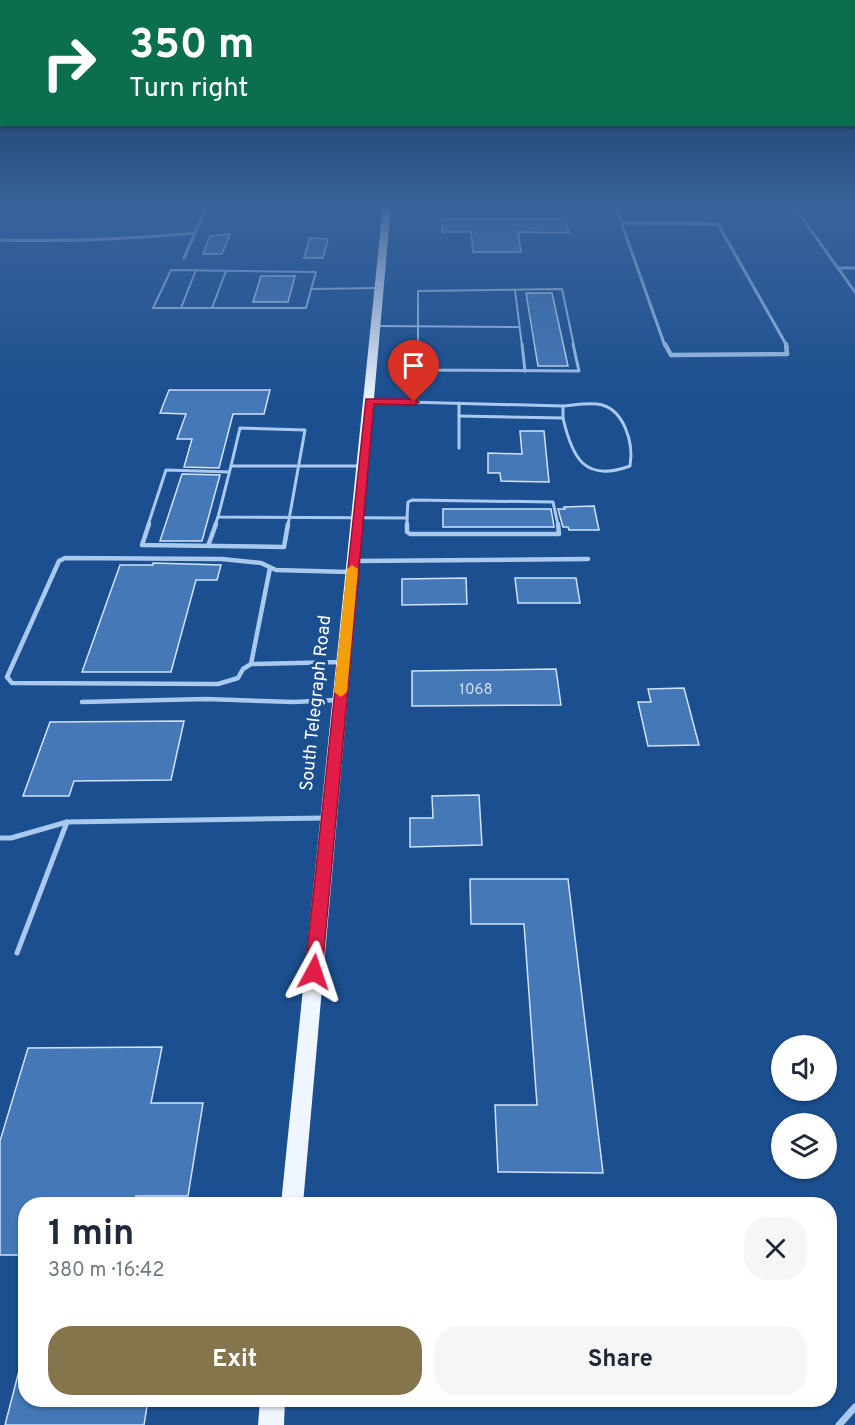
<!DOCTYPE html>
<html lang="en">
<head>
<meta charset="utf-8">
<style>
  body { margin:0; font-family:Overpass,sans-serif; background:#f6f6f7; color:#1f2937; height:100vh; display:flex; flex-direction:column; font-size:22px; white-space:nowrap }
  * { box-sizing:border-box; margin:0 }
  p { font-size:20px; color:#747a83 }
  .icon { flex:none; width:33px; height:33px; fill:none; stroke:currentColor; stroke-width:2; stroke-linecap:round; stroke-linejoin:round }
  .map { position:relative; flex:1; overflow:hidden }
  .drawer { position:absolute; left:18px; top:1197px; width:819px; height:210px; display:flex; flex-direction:column; background:#fff; border-radius:24px; box-shadow:0 2px 4px #0004 }
  .drawer>* { flex:none }
  .hud { position:absolute; left:0px; top:0px; width:855px; height:126px; box-shadow:0 2px 4px #0004; background:#0b6e4f; color:#fff; overflow:hidden }
  .tools { position:absolute; left:771px; top:1035px; display:grid; gap:12px }
  .tools a { display:grid; place-items:center; width:66px; height:66px; border-radius:50%; background:#fff; box-shadow:0 2px 4px #0004; font-size:30px }
  .pin { position:absolute; display:grid; place-items:center; width:51px; height:51px; color:#fff; margin:-62px -26px; border-radius:50% 50% 50% 0; rotate:-45deg; box-shadow:0 0 6px #0007 }
  .pin .icon { rotate:45deg }
  .me { position:absolute; width:66px; margin:-33px; rotate:5deg; stroke-linejoin:round; filter:drop-shadow(0 0 4px #0008) }
  .turn { display:flex; align-items:center; gap:21px; height:126px; padding:0 30px; font-size:27px }
  .turn .icon { width:78px; height:78px; stroke-width:2.5 }
  .turn b { display:block; font-size:42px; line-height:51px }
  .round { display:grid; place-items:center; flex:none; width:63px; height:63px; border-radius:24px; background:#f6f6f7 }
  .overview { display:flex; align-items:center; justify-content:space-between; height:102px; padding:0 30px }
  h1 { font-size:36px; font-weight:700; line-height:45px }
  .action { display:flex; gap:12px; margin-top:auto; padding:12px 30px }
  .action a { flex:1; height:69px; border-radius:24px; background:#84754c; color:#fff; font-size:24px; font-weight:700; line-height:69px; text-align:center }
  .action a+a { background:#f6f6f7; color:#1f2937 }
  .map>svg:first-child { display:block }
</style>
</head>
<body>
<div class="map">
<svg width="855" height="1425" viewBox="0 0 855 1425">
  <rect width="100%" height="100%" fill="#1b4f8f"/>
  <g fill="#4478b7" stroke="#cfe3fa" stroke-width="1.5">
    <polygon points="442,219 565,219 569,233 518,232 521,252 473,252 471,232 442,232"/>
    <polygon points="230,234 222,254 203,254 210,236"/>
    <polygon points="310,238 328,239 323,258 304,258"/>
    <polygon points="261,276 295,276 288,302 253,302"/>
    <polygon points="526,293 552,293 568,366 538,366"/>
    <polygon points="169,390 270,390 264,414 233,414 219,468 184,467 192,439 177,439 186,414 160,413"/>
    <polygon points="520,431 544,431 549,482 501,481 500,473 488,473 488,453 522,454"/>
    <polygon points="182,474 220,475 202,541 160,541"/>
    <polygon points="594,506 599,530 569,530 568,527 563,527 558,509 565,509 564,507"/>
    <polygon points="443,509 551,509 554,527 443,527"/>
    <polygon points="153,563 221,565 217,580 196,580 171,672 82,672 120,565 153,565"/>
    <polygon points="466,578 467,604 402,605 402,579"/>
    <polygon points="515,578 576,578 580,603 518,603"/>
    <polygon points="556,669 561,705 412,706 412,671"/>
    <polygon points="684,688 699,745 648,746 638,702 651,702 648,689"/>
    <polygon points="184,721 171,780 74,781 69,796 23,796 50,722"/>
    <polygon points="479,795 482,845 410,847 410,818 433,818 432,796"/>
    <polygon points="470,879 568,879 603,1173 498,1172 495,1105 537,1105 524,924 471,924"/>
    <polygon points="162,1047 151,1103 203,1103 188,1196 136,1196 134,1204 26,1204 26,1255 0,1255 0,1141 28,1048"/>
    <polygon points="21,1363 26,1363 26,1400 148,1400 144,1425 5,1425"/>
  </g>
  <g fill="none" stroke-linecap="round" stroke-linejoin="round">
    <g stroke="#a9c9ee" stroke-width="2">
      <polygon points="171,270 316,272 306,308 153,308"/>
      <polyline points="311,289 380,288"/>
      <polyline points="515,290 522,346"/>
      <polyline points="181,308 196,270"/>
      <polyline points="212,308 226,271"/>
      <polyline points="377,326 519,327"/>
      <polyline points="418,346 418,291 562,289 574,346"/>
    </g>
    <g stroke="#a9c9ee" stroke-width="3">
      <polyline points="418,344 418,368 423,370 579,371 573,344"/>
      <polyline points="522,344 525,371"/>
      <polyline points="369,401 563,406 563,418 459,416"/>
      <polyline points="459,403 459,448"/>
      <path d="M563,406C574,405 586,403 597,404C624,407 634,443 630,466C584,483 572,457 563,418"/>
      <polyline points="231,466 240,428 305,430 288,525"/>
      <polyline points="360,466 231,466 218,517 407,518"/>
      <polyline points="407,518 407,525"/>
      <polyline points="407,518 408,502 412,500 553,502 558,525"/>
      <polyline points="148,525 166,470 229,472"/>
      <polyline points="215,525 218,517"/>
    </g>
    <g stroke="#a9c9ee" stroke-width="4.5">
      <polyline points="149,524 142,545 284,547 288,524"/>
      <polyline points="407,524 407,532 410,534 559,534 558,524"/>
      <polyline points="208,546 216,524"/>
      <polyline points="356,561 588,559"/>
      <polyline points="341,662 251,664 243,669 238,678 218,684 12,683 7,677 59,561 65,558 222,559 261,563 276,570 349,572"/>
      <polyline points="251,664 270,568"/>
      <polyline points="82,702 206,699 294,702 337,700"/>
    </g>
    <g stroke="#a9c9ee" stroke-width="5">
      <polyline points="0,838 11,838 67,822 325,818"/>
      <polyline points="17,953 67,822"/>
    </g>
    <polyline stroke="#a9c9ee" stroke-width="7" points="839,1425 855,1407"/>
    <g stroke="#a9c9ee" stroke-width="3">
      <polyline points="615,205 665,346"/>
      <polyline points="793,205 855,292"/>
      <polyline points="622,223 718,224 787,346"/>
      <path d="M0,240C66,242 130,239 195,233"/>
      <polyline points="184,258 207,205"/>
      <polyline points="839,268 855,268"/>
    </g>
    <polyline stroke="#a9c9ee" stroke-width="4.5" points="665,344 671,355 787,354 786,344"/>
    <g fill="#f0f6ff" fill-rule="evenodd">
      <polygon points="383,205 391,205 303,1204 281,1204"/>
      <polygon points="260,1400 285,1400 284,1425 258,1425"/>
    </g>
  </g>
  <linearGradient id="sky" x2="0" y2="1"><stop stop-color="#0f2b4f"/><stop offset="0.51" stop-color="#39639b"/><stop offset="1" stop-color="#39639b" stop-opacity="0"/></linearGradient>
  <rect width="855" height="405" fill="url(#sky)"/>
  <polygon fill="#e11d48" stroke="#92132f" stroke-width="1.5" points="366,399 414,399 419,402 414,405 374,404 322,972 320,978 314,980 308,978 305,972"/>
  <polygon fill="#f59e0b" points="352,565 358,569 347,692 341,697 334,692 347,569"/>
  <g text-anchor="middle" stroke-width="6" stroke-linejoin="round" paint-order="stroke">
    <g font-size="15" fill="#d0dded">
      <text x="476" y="694">1068</text>
    </g>
    <g font-size="18" fill="#fff" stroke="#1b4f8f">
      <text transform="translate(315 703) rotate(-84)" y="6">South Telegraph Road</text>
    </g>
  </g>
</svg>
<div class="tools">
<a><svg class="icon" aria-label="sound" viewBox="0 0 24 24"><path d="M4 9h4l5-4v14l-5-4H4zM17 9q2 3 0 6"/></svg></a>
<a><svg class="icon" aria-label="layers" viewBox="0 0 24 24"><path d="M12 4l9 5-9 5-9-5zM3 14l9 5 9-5"/></svg></a>
</div>
<div class="pin" style="left:414px;top:402px;background:#d93025"><svg class="icon" aria-label="arrive" viewBox="0 0 24 24"><path d="M6 21V4h12l-3 4 3 4H6"/></svg></div>
<svg class="me" style="left:314px;top:972px" viewBox="-20 -20 40 40"><path d="M0-17L14 15 0 8-14 15z" fill="#e11d48" stroke="#fff" stroke-width="4"/></svg>
<div class="hud">
<div class="turn"><svg class="icon" aria-label="right" viewBox="0 0 24 24"><path d="M7 20v-9h11M14 6l5 5-5 5"/></svg><div><b>350 m</b>Turn right</div></div>
</div>
<section class="drawer">
<div class="overview"><div><h1>1 min</h1><p>380 m · 16:42</p></div><a class="round"><svg class="icon" aria-label="close" viewBox="0 0 24 24"><path d="M6 6l12 12M18 6L6 18"/></svg></a></div>
<div class="action"><a>Exit</a><a>Share</a></div>
</section>
</div>
</body>
</html>
